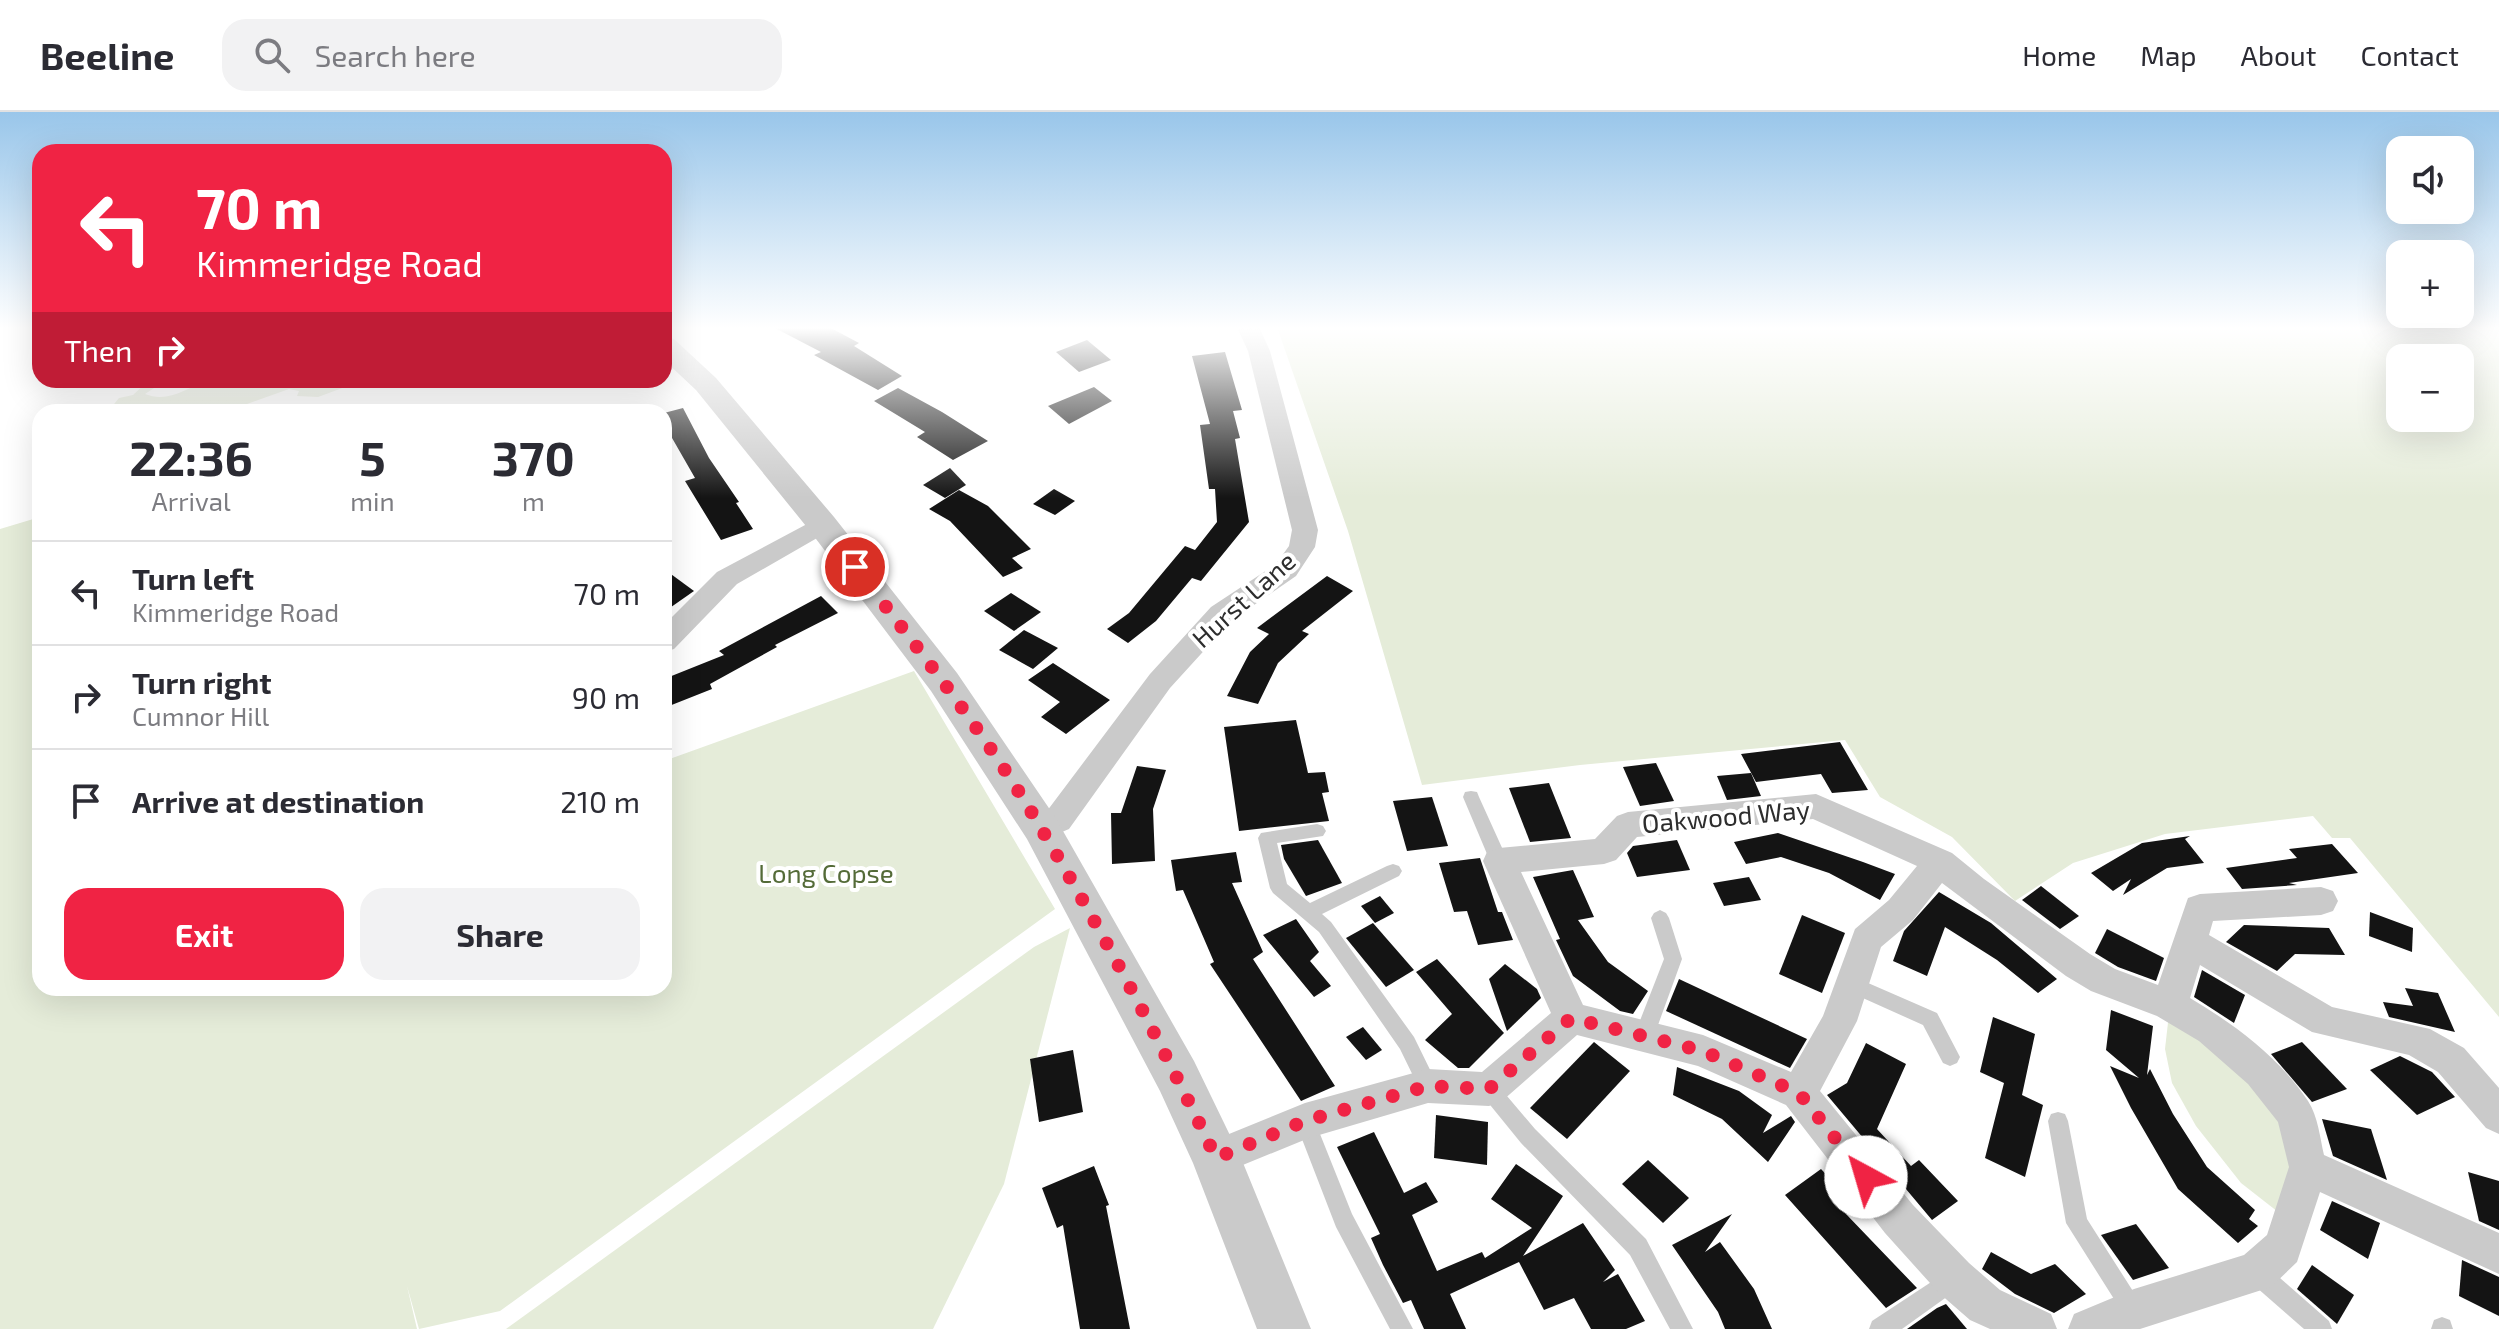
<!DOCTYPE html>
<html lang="en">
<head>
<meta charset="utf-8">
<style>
  body { margin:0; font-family:"Exo 2",sans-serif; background:#f2f2f3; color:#2b2b33; height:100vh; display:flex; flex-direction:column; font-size:30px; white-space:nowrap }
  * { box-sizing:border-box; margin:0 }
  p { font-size:26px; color:#7c7c81 }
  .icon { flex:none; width:44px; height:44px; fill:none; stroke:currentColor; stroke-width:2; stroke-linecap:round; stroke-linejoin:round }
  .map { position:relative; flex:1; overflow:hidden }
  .side { position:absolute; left:32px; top:292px; width:640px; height:592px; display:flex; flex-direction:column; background:#fff; border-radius:24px; box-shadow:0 8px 32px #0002 }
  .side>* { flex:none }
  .top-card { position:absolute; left:32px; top:32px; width:640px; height:244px; border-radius:24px; box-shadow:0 8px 32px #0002; background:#f02344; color:#fff; overflow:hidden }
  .buttons { position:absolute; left:2386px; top:24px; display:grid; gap:16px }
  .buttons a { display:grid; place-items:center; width:88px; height:88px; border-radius:16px; background:#fff; box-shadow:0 8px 32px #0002; font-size:40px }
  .pin { position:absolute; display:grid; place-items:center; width:68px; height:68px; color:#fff; margin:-34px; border:4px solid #fff; border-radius:50%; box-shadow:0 2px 8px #0007 }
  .me { position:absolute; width:88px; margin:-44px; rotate:321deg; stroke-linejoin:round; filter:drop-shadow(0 0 6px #0008) }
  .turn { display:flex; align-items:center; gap:28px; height:168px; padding:0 32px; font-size:36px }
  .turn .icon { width:104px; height:104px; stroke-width:2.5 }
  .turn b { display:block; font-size:56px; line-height:68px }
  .then { display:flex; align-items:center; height:76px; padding:0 32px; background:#0003; gap:16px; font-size:30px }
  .eta { display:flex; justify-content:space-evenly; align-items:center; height:136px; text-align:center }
  .eta b { font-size:48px; font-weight:700; line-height:56px }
  .action { display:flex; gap:16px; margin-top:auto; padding:16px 32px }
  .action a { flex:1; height:92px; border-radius:24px; background:#f02344; color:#fff; font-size:32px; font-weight:700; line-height:92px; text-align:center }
  .action a+a { background:#f2f2f3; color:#2b2b33 }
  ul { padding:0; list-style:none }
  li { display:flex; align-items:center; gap:24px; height:104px; padding:0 32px; border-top:2px solid #e1e1e2 }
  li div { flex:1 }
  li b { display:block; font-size:30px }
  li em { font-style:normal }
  header { display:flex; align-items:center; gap:48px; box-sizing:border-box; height:112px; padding:0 40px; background:#fff; border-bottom:2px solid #e1e1e2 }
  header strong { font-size:38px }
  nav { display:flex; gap:44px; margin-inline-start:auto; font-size:28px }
  .search { width:560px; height:72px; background:#f2f2f3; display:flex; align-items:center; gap:20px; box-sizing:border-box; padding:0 28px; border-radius:24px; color:#7c7c81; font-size:30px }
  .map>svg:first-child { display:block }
</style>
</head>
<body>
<header>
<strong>Beeline</strong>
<div class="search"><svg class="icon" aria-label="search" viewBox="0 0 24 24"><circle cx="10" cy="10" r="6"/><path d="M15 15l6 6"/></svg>Search here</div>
<nav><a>Home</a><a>Map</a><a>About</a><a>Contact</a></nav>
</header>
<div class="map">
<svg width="2499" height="1217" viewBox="0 0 2499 1217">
  <rect width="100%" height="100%" fill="#fff"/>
  <g fill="#e5ecd9" fill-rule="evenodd">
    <path d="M1277,215H2499V905L2350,726H2332L2313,704L2165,722L2073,751L2015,789L1952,725L1880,685L1845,628L1580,653L1422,673L1348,419ZM2400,246H2460V306H2400Z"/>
    <path d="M207,268C233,268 253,284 278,268H364L318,285L297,284L299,279L289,277L225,300H112L110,297L119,286L133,283L147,270L154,276L145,282C168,291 186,277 207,268Z"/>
    <polygon points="40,405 40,876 664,876 664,649 914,559 1055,797 500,1199 419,1217 407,1174 417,1217 0,1217 0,417"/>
    <polygon points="1070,816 1004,1072 933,1217 506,1217 1034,835"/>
    <polygon points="2170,893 2295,1002 2291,1110 2241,1071 2196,1014 2172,971 2165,937"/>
  </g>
  <g fill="#141414">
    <polygon points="773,215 829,215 859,231 854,234 902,264 878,278 814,243 821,240"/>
    <polygon points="1087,228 1111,248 1079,260 1056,240"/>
    <polygon points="1225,240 1242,298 1233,299 1240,326 1235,327 1249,410 1201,469 1192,466 1156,509 1128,531 1107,517 1129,501 1185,434 1195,438 1217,410 1215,377 1209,377 1200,313 1210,312 1192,244"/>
    <polygon points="1094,275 1112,289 1069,312 1048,294"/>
    <polygon points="898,276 942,300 988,329 953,348 917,325 925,320 874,289"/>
    <polygon points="683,296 709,346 739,390 736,391 753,417 721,428 685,369 695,366 664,312 664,301"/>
    <polygon points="950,356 966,373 945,386 923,373"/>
    <polygon points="1054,377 1075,389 1055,403 1033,392"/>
    <polygon points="959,378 988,394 1031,437 1012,446 1023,456 1003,465 950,409 929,397"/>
    <polygon points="664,457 694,479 664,500"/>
    <polygon points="1327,464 1353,479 1302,519 1309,522 1278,551 1258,592 1227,584 1250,540 1269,522 1257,516"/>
    <polygon points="1011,481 1041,500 1014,519 984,499"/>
    <polygon points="821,484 838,501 775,533 777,535 710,572 712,577 664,596 664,567 724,543 719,539"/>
    <polygon points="1024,518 1058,536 1033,557 999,538"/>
    <polygon points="1053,551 1110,588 1066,622 1041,605 1060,590 1028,568"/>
    <polygon points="1296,608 1308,661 1325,660 1329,680 1322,681 1329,709 1239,719 1224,615"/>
    <polygon points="1840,630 1868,678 1832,681 1821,662 1756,670 1741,642"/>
    <polygon points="1656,651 1674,689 1640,694 1623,655"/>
    <polygon points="1137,654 1166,658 1153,697 1155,749 1112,752 1111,701 1121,701"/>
    <polygon points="1751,661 1761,684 1727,688 1717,664"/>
    <polygon points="1549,671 1571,726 1530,730 1509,676"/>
    <polygon points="1432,685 1448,734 1407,739 1393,689"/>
    <polygon points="1778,721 1863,750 1895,762 1880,788 1829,761 1781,745 1746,752 1734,730"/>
    <polygon points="2190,724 2185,727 2204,751 2167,756 2123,783 2131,767 2113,779 2091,761 2142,731"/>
    <polygon points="1318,728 1342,771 1306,784 1284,747 1281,733"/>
    <polygon points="1677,728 1690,758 1637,765 1627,741 1633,734"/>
    <polygon points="2332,732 2358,761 2289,771 2297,773 2242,777 2226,756 2297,746 2289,737"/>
    <polygon points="1236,740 1242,770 1232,771 1263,840 1253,847 1335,974 1301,989 1210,852 1214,850 1183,778 1176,779 1171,748"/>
    <polygon points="1480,746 1498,800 1502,800 1513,828 1478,833 1467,799 1454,800 1439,751"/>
    <polygon points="1573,758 1594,805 1578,808 1608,850 1648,879 1633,902 1620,899 1573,864 1556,828 1560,827 1533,765"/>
    <polygon points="1749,765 1761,788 1724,794 1713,771"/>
    <polygon points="2041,774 2079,804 2060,817 2022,788"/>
    <polygon points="1939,780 1991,811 2057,867 2038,881 1997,848 1945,815 1927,864 1893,849 1904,819"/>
    <polygon points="1380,784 1394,801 1375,811 1361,794"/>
    <polygon points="2370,800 2413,816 2412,840 2369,824"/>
    <polygon points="1802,803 1845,821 1822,881 1779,862"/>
    <polygon points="1296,807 1319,840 1310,849 1331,874 1314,885 1263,823"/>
    <polygon points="1373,811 1414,858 1386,875 1346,826"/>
    <polygon points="2244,813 2329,816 2345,843 2295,842 2277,859 2226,830"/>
    <polygon points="2107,817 2164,846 2156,869 2118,855 2095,841"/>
    <polygon points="1437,847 1504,921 1469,956 1458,956 1425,928 1452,902 1416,860"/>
    <polygon points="1505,852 1537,877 1541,886 1507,919 1489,867"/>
    <polygon points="2202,858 2245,883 2234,911 2194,885"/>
    <polygon points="1679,867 1807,927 1790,956 1666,899"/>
    <polygon points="2405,876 2438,881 2455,920 2389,905 2383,890 2413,894"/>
    <polygon points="2111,898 2153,914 2147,963 2150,957 2173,1002 2207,1055 2255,1098 2249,1107 2258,1114 2238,1131 2178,1077 2131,996 2110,954 2139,966 2106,938"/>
    <polygon points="1993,905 2035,922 2022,983 2043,993 2025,1065 1985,1046 2004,971 1980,960"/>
    <polygon points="1363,915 1382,938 1366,948 1346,925"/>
    <polygon points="1594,930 1630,959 1567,1027 1530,996"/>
    <polygon points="2302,930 2347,977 2312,990 2271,942"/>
    <polygon points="1866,931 1906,952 1877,1017 1911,1054 1919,1048 1958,1089 1932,1108 1827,983 1847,971"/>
    <polygon points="1073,938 1083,1000 1039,1010 1030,947"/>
    <polygon points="2400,944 2432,960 2455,985 2417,1003 2370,958"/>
    <polygon points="1677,955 1739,979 1772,1003 1763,1021 1791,1004 1795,1010 1768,1050 1722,1007 1673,983"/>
    <polygon points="1436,1003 1488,1010 1487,1053 1434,1046"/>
    <polygon points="2322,1007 2371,1017 2387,1068 2333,1044"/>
    <polygon points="1374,1020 1404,1081 1426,1070 1438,1090 1412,1103 1437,1159 1482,1140 1485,1146 1532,1116 1491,1087 1516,1052 1563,1084 1523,1144 1583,1111 1615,1158 1603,1170 1618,1162 1645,1209 1626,1217 1591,1217 1574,1186 1544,1198 1519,1150 1450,1182 1466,1217 1424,1217 1411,1188 1403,1191 1383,1153 1371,1126 1380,1122 1337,1035"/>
    <polygon points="1648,1048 1689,1086 1663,1111 1622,1072"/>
    <polygon points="1094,1054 1109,1093 1106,1094 1130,1217 1080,1217 1063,1113 1057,1116 1042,1076"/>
    <polygon points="1821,1057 1856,1094 1846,1102 1917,1176 1886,1196 1785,1083"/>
    <polygon points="2468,1060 2499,1069 2499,1118 2479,1109"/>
    <polygon points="2332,1089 2380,1111 2368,1147 2320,1118"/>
    <polygon points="1732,1102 1705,1140 1720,1130 1754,1177 1772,1217 1725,1217 1718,1200 1672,1133"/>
    <polygon points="2136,1112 2169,1156 2133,1168 2101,1123"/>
    <polygon points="1991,1140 2031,1162 2055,1152 2086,1182 2054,1201 2015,1182 1982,1157"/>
    <polygon points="2462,1148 2499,1165 2499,1204 2459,1184"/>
    <polygon points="2312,1153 2354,1183 2337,1212 2297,1177"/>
    <polygon points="1946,1192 1967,1217 1907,1217 1937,1196"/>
  </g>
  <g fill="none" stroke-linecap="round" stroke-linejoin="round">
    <g fill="#cacaca" fill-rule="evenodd">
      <polygon points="1471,679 1477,680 1479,685 1508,749 1505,754 1499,756 1493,754 1490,749 1463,685 1465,680"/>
      <polygon points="1317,712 1323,714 1326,719 1323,724 1277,731 1287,772 1310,791 1387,754 1393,752 1399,754 1402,759 1399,764 1322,802 1331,810 1414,925 1438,974 1435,980 1428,983 1421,980 1400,937 1319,820 1273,781 1270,776 1258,726 1261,721"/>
      <polygon points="1660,798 1666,801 1669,806 1682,847 1654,924 1651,930 1644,933 1637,930 1634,924 1664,847 1651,806 1654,801"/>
      <polygon points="1852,864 1937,901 1960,945 1957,951 1950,954 1943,951 1923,913 1845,878 1843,872 1845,866"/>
      <polygon points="1489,968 1496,971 1535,1017 1646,1127 1693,1217 1670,1217 1630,1143 1521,1031 1482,983 1479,977 1482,971"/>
      <polygon points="1305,1000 1312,1002 1352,1102 1413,1217 1390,1217 1336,1115 1295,1009 1298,1002"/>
      <polygon points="2058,1000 2065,1002 2068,1009 2087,1107 2145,1198 2142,1206 2134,1209 2126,1206 2066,1111 2048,1009 2051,1002"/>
      <polygon points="2256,1149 2264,1152 2329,1209 2332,1217 2304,1217 2248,1168 2245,1160 2248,1152"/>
      <polygon points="1954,1155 1962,1158 1965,1166 1962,1174 1902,1217 1869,1217 1872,1209"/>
      <polygon points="2442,1205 2450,1208 2453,1217 2431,1217 2434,1208"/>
    </g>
    <g fill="#cacaca" fill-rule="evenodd">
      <polygon points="1237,215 1259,215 1270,239 1318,418 1315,435 1296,464 1231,509 1170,576 1069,717 1041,729 1030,725 1025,716 1030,707 1047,699 1150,562 1211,495 1276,452 1289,434 1292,418 1248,239"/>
      <polygon points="822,404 831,406 835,412 831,418 737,472 674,537 664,540 664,513 717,460"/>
      <path d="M1816,682L1952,741L1984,767L2090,842L2115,857L2158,873L2188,786L2200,782L2321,775L2333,779L2338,789L2333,799L2321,803L2213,809L2209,823L2332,895L2430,917L2464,936L2499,976V1022L2486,1016L2438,960L2409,943L2312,920L2200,853L2190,886C2234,912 2279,945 2308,989C2318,1004 2320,1026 2324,1043L2499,1121V1162L2320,1080L2297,1150L2271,1175L2140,1217H2068L2074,1202L2134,1177L2244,1143L2267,1123L2289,1055L2278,1010L2248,972L2199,929L2157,904L2091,879L2066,864L1942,771L1913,808L1881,835L1857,909L1820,979L1913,1093L1969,1151L2000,1178L2051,1202L2057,1217H1990L1970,1208L1939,1181L1885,1121L1786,993L1698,954L1577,923L1502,989L1489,994L1428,991L1309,1026L1216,1064L1202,1059L1197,1046L1202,1033L1305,991L1428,957L1482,960L1551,901L1483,749L1487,740L1499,736L1595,727L1617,704L1628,700ZM1813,707L1917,754L1889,788L1855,817L1823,904L1791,960L1703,923L1583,893L1521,760L1604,752L1616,748L1637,725Z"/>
    </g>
    <polygon fill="#cacaca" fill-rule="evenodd" points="664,224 674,227 716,266 834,405 957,561 1055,705 1194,949 1241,1046 1311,1217 1257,1217 1193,1051 1160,979 1027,727 931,579 810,419 696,278 664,248"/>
  </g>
  <linearGradient id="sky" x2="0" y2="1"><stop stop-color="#99c6ea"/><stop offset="0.56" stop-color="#fff"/><stop offset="1" stop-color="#fff" stop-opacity="0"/></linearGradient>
  <rect width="2499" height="386" fill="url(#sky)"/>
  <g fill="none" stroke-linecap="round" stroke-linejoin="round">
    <path stroke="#f02344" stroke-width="14" stroke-dasharray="0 25.2" d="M855,455C921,540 988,625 1042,718C1105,824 1163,935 1216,1046L1305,1009L1428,974L1489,977L1571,906L1703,939L1799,981L1866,1065"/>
  </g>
  <g text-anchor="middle" stroke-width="8" stroke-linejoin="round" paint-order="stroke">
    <g font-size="26" fill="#2d2d2d" stroke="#fff">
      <text transform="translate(1244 488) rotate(-42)" y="9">Hurst Lane</text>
      <text transform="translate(1726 705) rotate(-5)" y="9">Oakwood Way</text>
    </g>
    <g font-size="26" fill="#546b38" stroke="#fff">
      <text x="826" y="771">Long Copse</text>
    </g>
  </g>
</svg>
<div class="buttons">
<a><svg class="icon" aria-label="sound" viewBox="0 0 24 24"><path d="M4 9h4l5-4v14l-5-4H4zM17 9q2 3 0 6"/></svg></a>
<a>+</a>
<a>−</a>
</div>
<div class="pin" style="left:855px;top:455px;background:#d93025"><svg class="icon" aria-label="arrive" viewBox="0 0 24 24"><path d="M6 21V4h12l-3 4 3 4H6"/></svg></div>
<svg class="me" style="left:1866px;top:1065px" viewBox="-20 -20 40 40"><circle r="19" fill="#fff"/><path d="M0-13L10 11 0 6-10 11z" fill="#f02344"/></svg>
<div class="top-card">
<div class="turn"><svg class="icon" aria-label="left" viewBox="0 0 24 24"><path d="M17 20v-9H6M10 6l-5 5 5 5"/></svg><div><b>70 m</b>Kimmeridge Road</div></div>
<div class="then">Then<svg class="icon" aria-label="right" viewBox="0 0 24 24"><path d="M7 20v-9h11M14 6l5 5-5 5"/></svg></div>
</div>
<section class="side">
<div class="eta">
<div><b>22:36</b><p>Arrival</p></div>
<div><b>5</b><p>min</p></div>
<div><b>370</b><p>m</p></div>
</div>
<ul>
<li><svg class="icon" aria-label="left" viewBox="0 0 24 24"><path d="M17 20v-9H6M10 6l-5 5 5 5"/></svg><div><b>Turn left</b><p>Kimmeridge Road</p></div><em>70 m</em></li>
<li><svg class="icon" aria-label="right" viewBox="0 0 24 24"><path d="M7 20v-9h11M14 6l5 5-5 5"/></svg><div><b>Turn right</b><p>Cumnor Hill</p></div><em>90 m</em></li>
<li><svg class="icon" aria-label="arrive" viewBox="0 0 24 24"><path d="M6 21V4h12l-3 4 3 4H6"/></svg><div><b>Arrive at destination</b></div><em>210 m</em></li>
</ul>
<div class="action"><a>Exit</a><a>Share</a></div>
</section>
</div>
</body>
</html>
